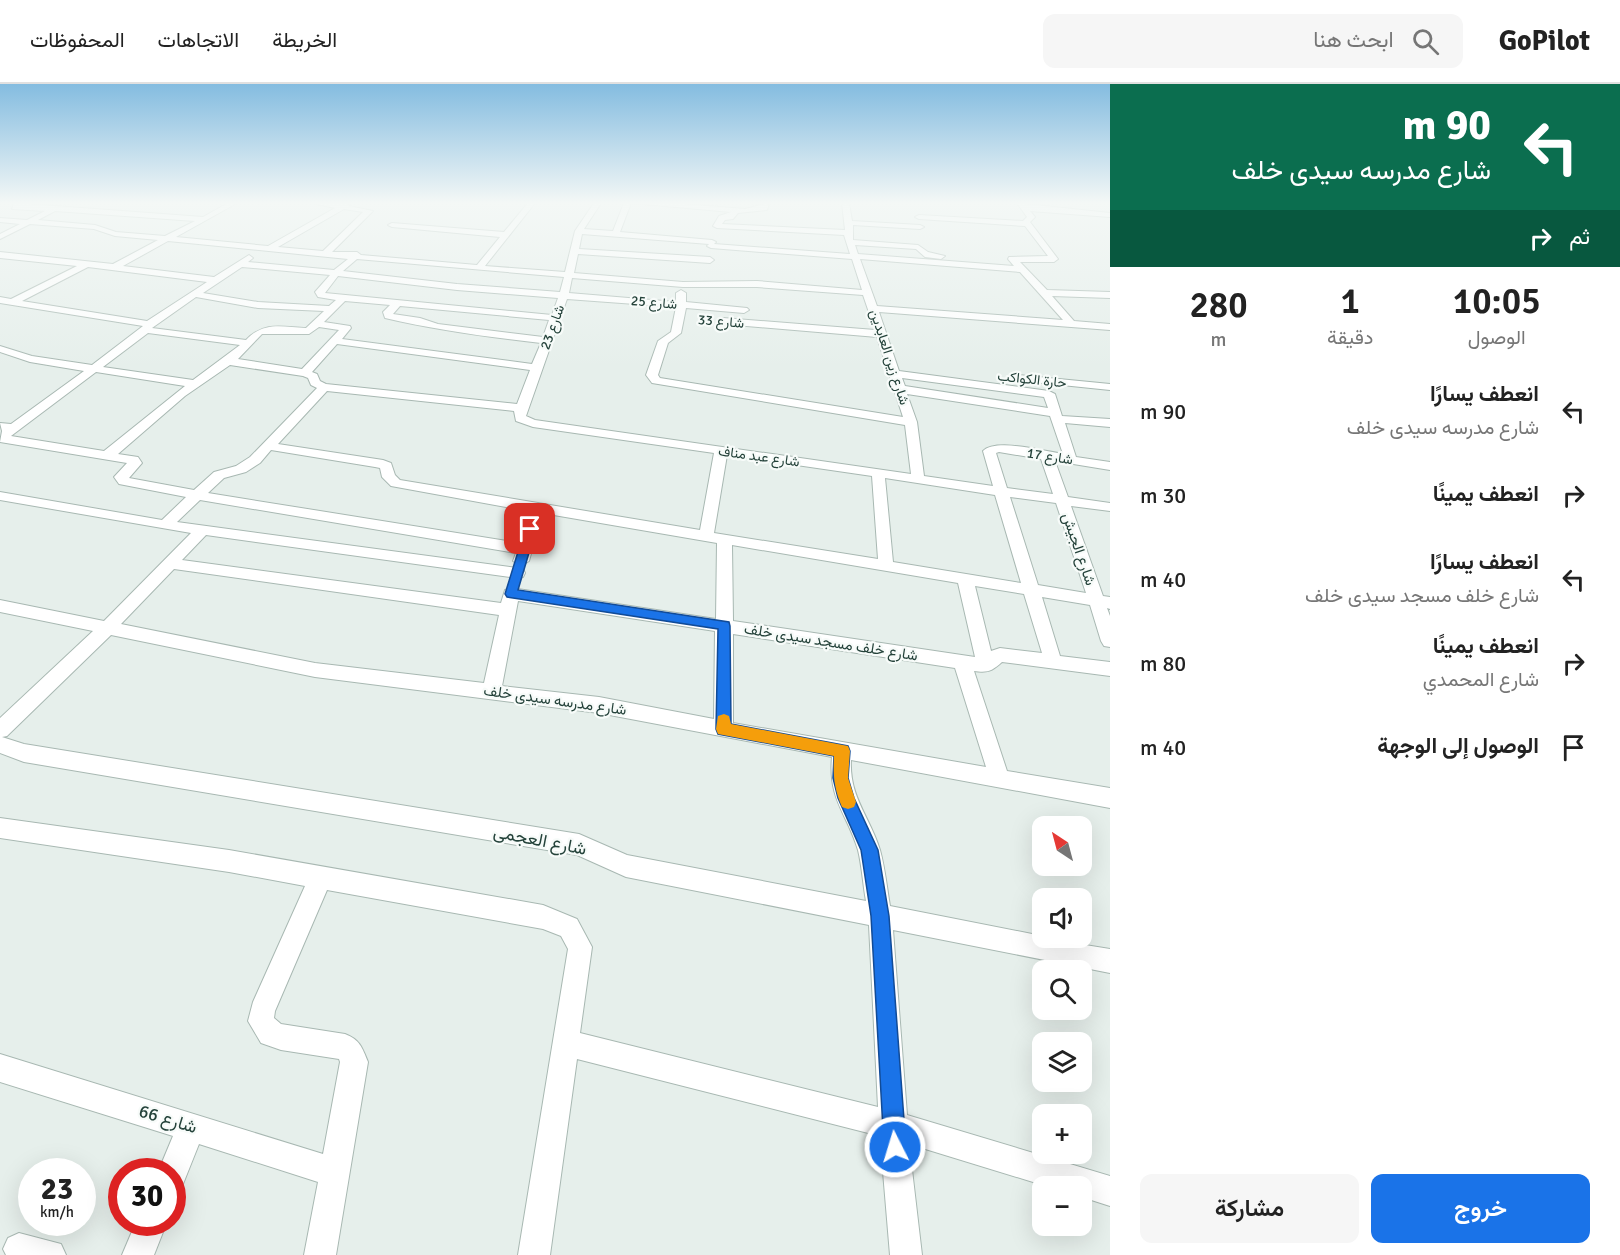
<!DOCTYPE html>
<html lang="ar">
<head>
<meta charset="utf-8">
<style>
  body { margin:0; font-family:Signika,Vazirmatn,sans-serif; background:#f6f6f6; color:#222; direction:rtl; height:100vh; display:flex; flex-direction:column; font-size:22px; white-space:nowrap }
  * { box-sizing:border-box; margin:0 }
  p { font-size:20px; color:#767676 }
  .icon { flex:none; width:33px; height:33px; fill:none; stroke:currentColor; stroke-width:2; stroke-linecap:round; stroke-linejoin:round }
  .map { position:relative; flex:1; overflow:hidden; direction:ltr }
  .details { display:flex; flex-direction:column; background:#fff; width:510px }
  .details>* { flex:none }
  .guide { background:#0b6e4f; color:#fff; overflow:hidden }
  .needle { width:39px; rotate:324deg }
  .fabs { position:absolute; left:1032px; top:732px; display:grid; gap:12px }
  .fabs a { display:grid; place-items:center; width:60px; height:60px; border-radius:12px; background:#fff; box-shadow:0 6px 24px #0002; font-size:30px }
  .speed { position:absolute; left:18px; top:1074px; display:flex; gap:12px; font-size:30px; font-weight:700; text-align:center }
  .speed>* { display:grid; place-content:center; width:78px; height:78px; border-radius:50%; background:#fff; box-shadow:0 6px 24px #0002; line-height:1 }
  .speed small { font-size:15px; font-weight:400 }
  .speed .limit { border:9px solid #d22; background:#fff; color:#111 }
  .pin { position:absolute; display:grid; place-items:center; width:51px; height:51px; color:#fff; margin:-26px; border-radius:12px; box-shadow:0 3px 9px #0006 }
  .me { position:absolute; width:66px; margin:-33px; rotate:355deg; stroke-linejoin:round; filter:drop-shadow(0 0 4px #0008) }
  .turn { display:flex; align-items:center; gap:21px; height:126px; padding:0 30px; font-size:27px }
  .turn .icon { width:78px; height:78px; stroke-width:2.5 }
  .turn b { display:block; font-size:42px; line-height:51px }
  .then { display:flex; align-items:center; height:57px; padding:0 30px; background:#0003; gap:12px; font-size:22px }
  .eta { display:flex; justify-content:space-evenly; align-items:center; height:102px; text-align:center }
  .eta b { font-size:36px; font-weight:600; line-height:42px }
  .action { display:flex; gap:12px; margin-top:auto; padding:12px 30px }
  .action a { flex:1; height:69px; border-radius:12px; background:#1a73e8; color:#fff; font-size:24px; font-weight:600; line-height:69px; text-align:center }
  .action a+a { background:#f6f6f6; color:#222 }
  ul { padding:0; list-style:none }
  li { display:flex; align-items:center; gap:18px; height:84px; padding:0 30px }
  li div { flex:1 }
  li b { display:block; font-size:22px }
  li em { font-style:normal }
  header { display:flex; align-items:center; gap:36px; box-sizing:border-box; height:84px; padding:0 30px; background:#fff; border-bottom:2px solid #e0e0e0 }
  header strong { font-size:28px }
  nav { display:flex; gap:33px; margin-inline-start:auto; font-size:21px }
  .search { width:420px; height:54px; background:#f6f6f6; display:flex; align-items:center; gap:15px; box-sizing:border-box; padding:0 21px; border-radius:12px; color:#767676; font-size:22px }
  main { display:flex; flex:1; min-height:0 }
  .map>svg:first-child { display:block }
</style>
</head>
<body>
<header>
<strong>GoPilot</strong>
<div class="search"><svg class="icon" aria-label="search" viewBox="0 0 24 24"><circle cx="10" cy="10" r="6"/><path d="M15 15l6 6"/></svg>ابحث هنا</div>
<nav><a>الخريطة</a><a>الاتجاهات</a><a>المحفوظات</a></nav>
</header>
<main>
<section class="details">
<div class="guide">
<div class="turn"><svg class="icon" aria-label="left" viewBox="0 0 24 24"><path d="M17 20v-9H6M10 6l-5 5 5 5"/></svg><div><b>90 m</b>شارع مدرسه سيدى خلف</div></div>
<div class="then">ثم<svg class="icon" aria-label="right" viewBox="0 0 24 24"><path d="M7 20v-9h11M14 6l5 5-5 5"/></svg></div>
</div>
<div class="eta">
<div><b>10:05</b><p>الوصول</p></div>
<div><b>1</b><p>دقيقة</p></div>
<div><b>280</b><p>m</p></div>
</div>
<ul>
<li><svg class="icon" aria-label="left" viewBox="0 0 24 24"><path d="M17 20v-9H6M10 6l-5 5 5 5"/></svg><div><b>انعطف يسارًا</b><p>شارع مدرسه سيدى خلف</p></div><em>90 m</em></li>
<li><svg class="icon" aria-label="right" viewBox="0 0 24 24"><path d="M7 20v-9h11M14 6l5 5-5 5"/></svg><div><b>انعطف يمينًا</b></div><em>30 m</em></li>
<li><svg class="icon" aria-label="left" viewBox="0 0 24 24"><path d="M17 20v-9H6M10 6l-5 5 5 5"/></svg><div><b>انعطف يسارًا</b><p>شارع خلف مسجد سيدى خلف</p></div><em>40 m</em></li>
<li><svg class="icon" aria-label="right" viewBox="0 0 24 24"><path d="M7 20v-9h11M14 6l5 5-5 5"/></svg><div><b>انعطف يمينًا</b><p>شارع المحمدي</p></div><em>80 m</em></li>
<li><svg class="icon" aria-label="arrive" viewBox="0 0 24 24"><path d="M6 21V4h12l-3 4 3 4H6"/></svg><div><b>الوصول إلى الوجهة</b></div><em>40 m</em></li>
</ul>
<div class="action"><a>خروج</a><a>مشاركة</a></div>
</section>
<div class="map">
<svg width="1110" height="1171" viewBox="0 0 1110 1171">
  <rect width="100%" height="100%" fill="#e6efeb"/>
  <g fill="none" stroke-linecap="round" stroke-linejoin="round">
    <g stroke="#a8b8b2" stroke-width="2">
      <g id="street">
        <path d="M14,119L203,133L228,119H237L176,153L268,162L335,124L312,119H348L349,122L373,127L332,168H357L361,171L477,181L500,153L392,143L388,141L392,139L504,148L528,119H535L485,182L565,188L575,147L594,119H601L584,145L613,147L624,119H631L620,148L712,156L716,158L714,160L850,170L844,151L717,144L713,142L719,132L731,128L632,119H671L745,125L769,119L767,126L738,129L733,135L725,136L722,140L845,146L842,119H849L852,137L920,141L924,143L920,145L853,141V156L918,161L928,168L945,172L941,175L925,173L916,165L855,161L858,170L1014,182L1008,175L1009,173L1048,172L1025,142L919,135L915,133L919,131L1023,137L1027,133L1017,119L1110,129V133L1030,127L1035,133L1030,138L1058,175L1054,178H1020L1047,206L1110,208V214L1052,212L1074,237L1110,240V246L879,228L899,287L1049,307L1055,310L1062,332L1110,335V343L1065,339L1076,373L1110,378V386L1055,377L1068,413L1110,419V427L1071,422L1103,512L1110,513V525L1107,524L1110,532V563L1104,562L1101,557L1090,521L1042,513L1060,572L1110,578V592L1002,578C992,587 988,589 974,587L1007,687L1110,704V724L851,676C849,713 870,733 880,766C885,784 887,804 890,822L1042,852V854L1110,865V889L893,846L907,1031L1110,1092V1122L1082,1113V1102H1046L909,1060L922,1171H890L880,1052L577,975L550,1171H518L568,865L561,852L543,845L327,806L275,927L274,934L281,940L345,950C360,956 362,963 368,978L336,1171H304L318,1098L199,1060L183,1100L172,1104V1088H158L173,1052L0,998V970L323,1070L340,978L339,975L281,966L261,959L248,937L253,918L305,802L229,788L0,754V734L229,766L543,821L577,835L592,863L580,949L878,1023L869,841L626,793L577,771L24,678L0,669V634L93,547L0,528V516L104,537L191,449L0,416V408L162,436L186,413L119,400L114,393L127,379L0,358L2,347L0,339L11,340L84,287L30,278L0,268V262L32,272L92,281L143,242L0,219V213L11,215L77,182L0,174V168L113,180L158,156L115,152L94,145L30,140L0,155V150L20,140L0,138V134L27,136L45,127L12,125ZM344,125L363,128L323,167L278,163ZM55,127L195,137L165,152L116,148L95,141L38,136ZM582,150L709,160L707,162L711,164L852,175L862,206L757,197L683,198L574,189L578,170L710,179L714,176L710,173L579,165ZM168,157L348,175L334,186L248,178L253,174L249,171L214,193L123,182ZM357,175L564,193L560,208L457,200L343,187ZM860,175L1020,188L1063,236L877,222ZM88,183L207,198L147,237L22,217ZM242,183L330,191L315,208L318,213L336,216L329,222L258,218L203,209ZM338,192L457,206L558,214L552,231L325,209ZM572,194L683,203H757L863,211L875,246L723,234L718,237L723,240L877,253L903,333L660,294L658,291L668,259L681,249L686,224L744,229L749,226L747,224L686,218V209L681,206L676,209V218L569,209ZM196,213L258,224L324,227L306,244C282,243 264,237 246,256L152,244ZM567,215L676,223L671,248L658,257L646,291L652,299L905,341L911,390L535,336L526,332ZM345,217L390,221L383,228L385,234C436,246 488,253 541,259L532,280L342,255L351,244L350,242L324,238ZM400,222L549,236L543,253L438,240L420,234L393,230ZM319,243L339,246L302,285L238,275L262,250H309ZM148,249L240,261L193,296L103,283ZM337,260L530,286L517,320L326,300L320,297L317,290L312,288ZM230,281L303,292L308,294L311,301L317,304L250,373L236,382L214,388L194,406L129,394L142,379L138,373L118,370L185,312ZM96,288L185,302L104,367L11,352ZM902,294L1044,313L1048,324L905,302ZM327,307L514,327L516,337L533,343L714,369L700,446L400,396L395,391L391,379L383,376L278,360ZM907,310L1050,332L1063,370C1044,367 996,354 983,367L993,402L924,392L917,338ZM271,366L375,383L380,384L382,393L391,402L528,427L519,459L208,409L224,394L246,388L260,379ZM999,368L1041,375L1053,410L1007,404L996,369ZM727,371L872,392L878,475L714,449ZM885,394L995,411L1021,499L893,478ZM1010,413L1056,419L1086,509L1038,501ZM200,416L516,469L513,477L521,482L529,477L542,429L717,459L716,535L511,504L505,506L501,519L182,476L206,451L517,494L523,493L525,489L523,485L517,484L177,438ZM732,461L958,499L975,573L733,537ZM174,485L499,531L484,599L315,579L121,540ZM975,502L1024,510L1042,569L1000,564L991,567ZM518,517L715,547L714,635L599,613L502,602ZM733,550L955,584L986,683L733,639ZM111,551L315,593L599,629L832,673C828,716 847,729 858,766C862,782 863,801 866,817L627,771L579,750L24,660L2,653L7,652Z"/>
        <polygon points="1018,291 1110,300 1110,306 1014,296 1012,294"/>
        <polygon points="136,1138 167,1138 154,1171 122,1171"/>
        <polygon points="19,1149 61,1160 66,1171 6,1171 3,1165 8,1154"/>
      </g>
    </g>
    <use href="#street" fill="#fff" fill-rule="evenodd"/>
  </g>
  <linearGradient id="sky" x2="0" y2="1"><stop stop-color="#84bce0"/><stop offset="0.42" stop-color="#f4f8f6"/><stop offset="1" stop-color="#f4f8f6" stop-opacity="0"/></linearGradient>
  <rect width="1110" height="283" fill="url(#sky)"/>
  <polygon fill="#1a73e8" stroke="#114b97" stroke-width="1.5" points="530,441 536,445 518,506 729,538 730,542 731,640 848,662 850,667 848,694 854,714 878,766 889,832 906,1063 903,1071 895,1074 887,1071 884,1063 871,832 861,766 838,714 833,694 834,672 718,650 716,645 718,545 507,513 505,510 525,445"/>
  <path fill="#f59e0b" d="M724,630L729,632L731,640L848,662L850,667L848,694L856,718L854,723L848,725L842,723C834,705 833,691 834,672L718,650L716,645L718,632Z"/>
  <g text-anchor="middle" stroke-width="4.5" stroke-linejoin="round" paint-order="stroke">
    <g font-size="14" fill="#24423a" stroke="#f7fbf9">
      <text transform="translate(654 218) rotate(5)" y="5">شارع 25</text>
      <text transform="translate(721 237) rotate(5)" y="5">شارع 33</text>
      <text transform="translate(552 243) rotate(-70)" y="5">شارع 23</text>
      <text transform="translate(890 273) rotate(72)" y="5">شارع زين العابدين</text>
      <text transform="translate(1032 295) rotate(6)" y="5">حارة الكواكب</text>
      <text transform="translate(759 372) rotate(8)" y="5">شارع عبد مناف</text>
      <text transform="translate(1050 372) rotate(9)" y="5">شارع 17</text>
    </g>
    <g font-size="15" fill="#24423a" stroke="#f7fbf9">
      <text transform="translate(1079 465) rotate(71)" y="5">شارع الجيش</text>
      <text transform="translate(831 558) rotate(9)" y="5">شارع خلف مسجد سيدى خلف</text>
      <text transform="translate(555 616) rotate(8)" y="5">شارع مدرسه سيدى خلف</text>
    </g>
    <g font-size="18" fill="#24423a" stroke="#f7fbf9">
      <text transform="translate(540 756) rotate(11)" y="6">شارع العجمى</text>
      <text transform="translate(168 1035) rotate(17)" y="6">شارع 66</text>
    </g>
  </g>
</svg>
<div class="fabs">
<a><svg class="needle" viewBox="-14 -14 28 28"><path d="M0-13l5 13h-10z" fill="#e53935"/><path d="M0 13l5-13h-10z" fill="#767676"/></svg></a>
<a><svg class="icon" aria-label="sound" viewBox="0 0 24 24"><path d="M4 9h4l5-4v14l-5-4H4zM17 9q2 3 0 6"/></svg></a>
<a><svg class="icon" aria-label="search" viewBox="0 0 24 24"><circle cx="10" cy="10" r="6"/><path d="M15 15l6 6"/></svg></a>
<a><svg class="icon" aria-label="layers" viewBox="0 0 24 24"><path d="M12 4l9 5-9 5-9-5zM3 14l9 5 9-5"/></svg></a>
<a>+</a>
<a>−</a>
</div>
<div class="speed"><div>23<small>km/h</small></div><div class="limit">30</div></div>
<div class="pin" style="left:530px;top:445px;background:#d93025"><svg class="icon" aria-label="arrive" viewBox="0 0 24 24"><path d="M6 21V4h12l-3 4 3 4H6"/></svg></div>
<svg class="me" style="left:895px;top:1063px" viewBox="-20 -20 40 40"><circle r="17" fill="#1a73e8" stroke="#fff" stroke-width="3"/><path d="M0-11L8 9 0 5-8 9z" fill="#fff"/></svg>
</div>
</main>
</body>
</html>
